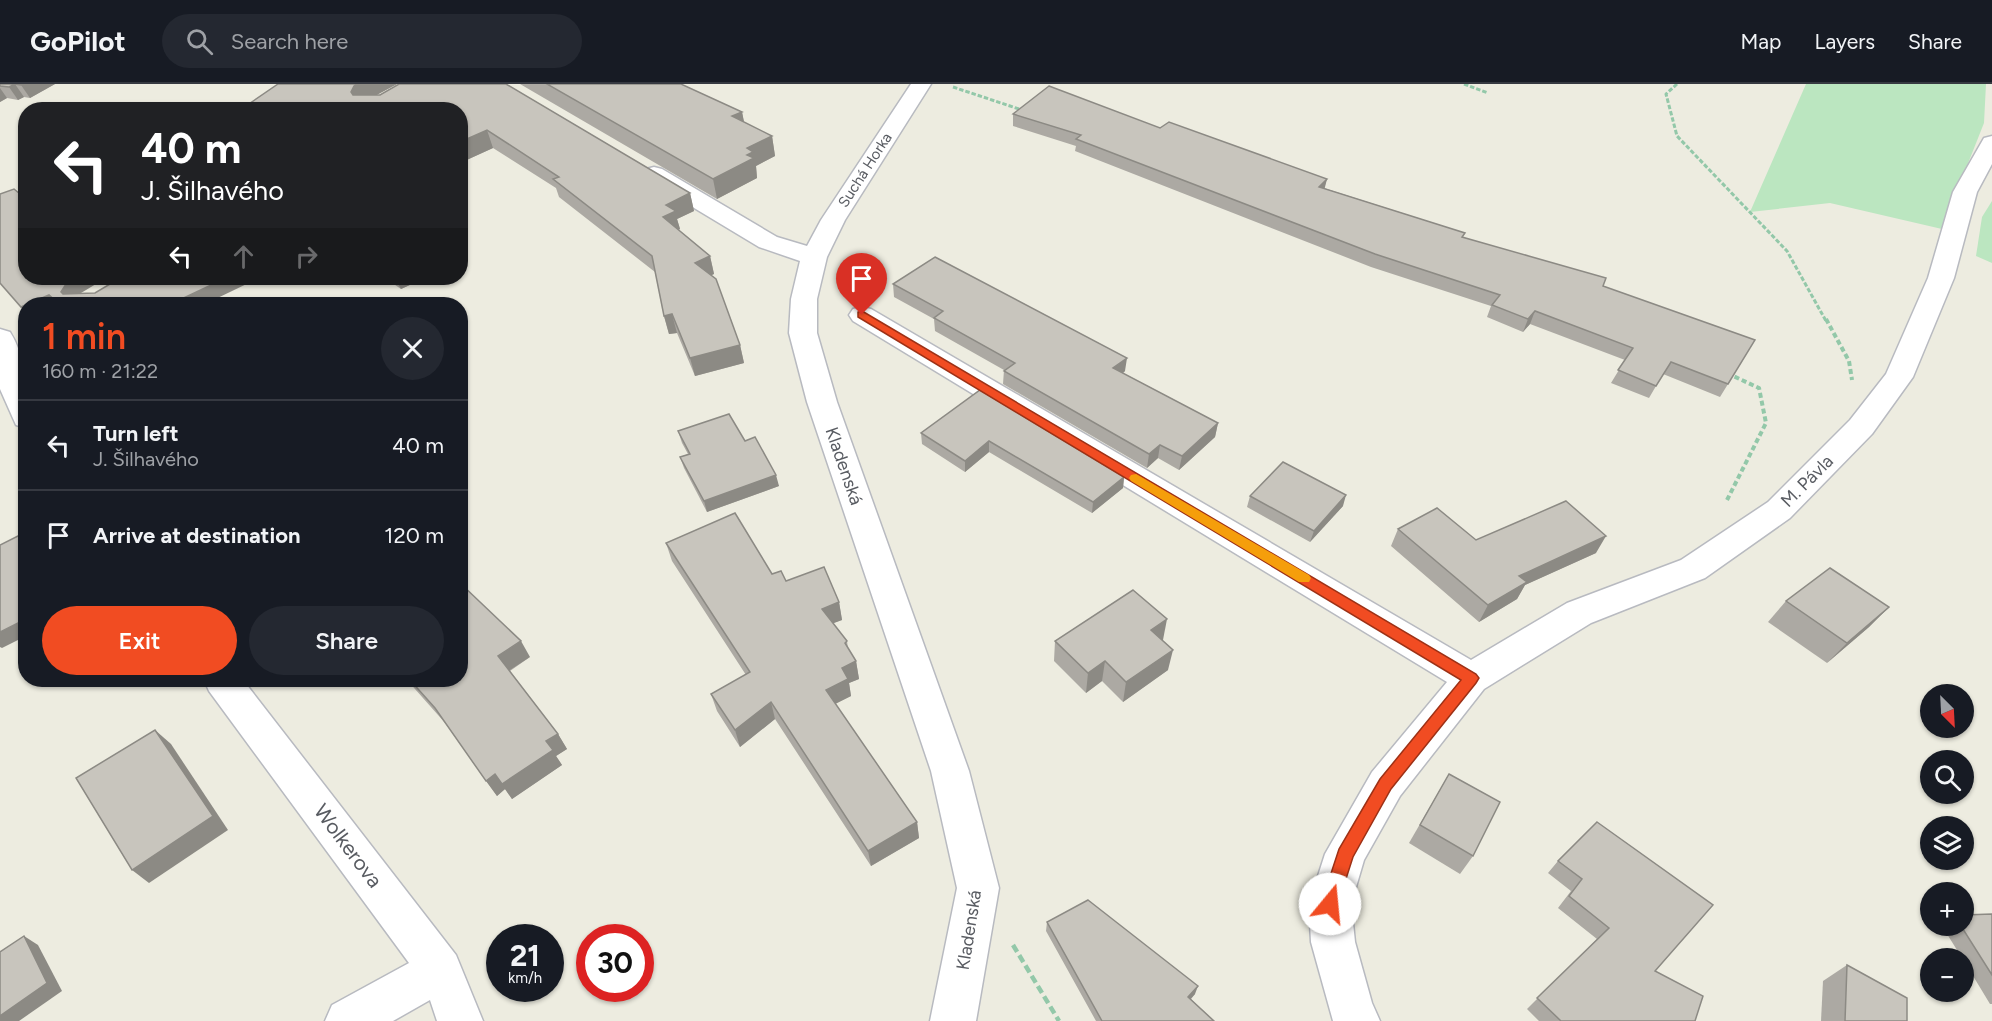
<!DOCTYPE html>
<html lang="en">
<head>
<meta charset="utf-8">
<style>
  body { margin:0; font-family:Figtree,sans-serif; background:#242831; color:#f1f3f6; height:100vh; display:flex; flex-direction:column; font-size:22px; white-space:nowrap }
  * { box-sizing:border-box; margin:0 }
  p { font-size:20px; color:#9ea1a6 }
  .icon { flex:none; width:33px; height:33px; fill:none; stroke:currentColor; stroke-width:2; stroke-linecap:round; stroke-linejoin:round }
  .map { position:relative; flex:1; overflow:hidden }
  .details { position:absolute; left:18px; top:213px; width:450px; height:390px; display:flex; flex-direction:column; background:#171b24; border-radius:24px; box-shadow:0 2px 4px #0004 }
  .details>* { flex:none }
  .top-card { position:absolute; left:18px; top:18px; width:450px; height:183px; border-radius:24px; box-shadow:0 2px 4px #0004; background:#202124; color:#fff; overflow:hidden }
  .needle { width:39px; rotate:156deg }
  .buttons { position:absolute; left:1920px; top:600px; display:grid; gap:12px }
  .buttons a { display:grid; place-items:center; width:54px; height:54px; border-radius:50%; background:#171b24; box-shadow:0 2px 4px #0004; font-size:30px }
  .speed { position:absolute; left:486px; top:840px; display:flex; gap:12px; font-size:30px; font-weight:700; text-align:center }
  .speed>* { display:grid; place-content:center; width:78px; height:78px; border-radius:50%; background:#171b24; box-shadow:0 2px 4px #0004; line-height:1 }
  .speed small { font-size:15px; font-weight:400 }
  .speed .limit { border:9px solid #d22; background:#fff; color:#111 }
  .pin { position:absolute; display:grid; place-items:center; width:51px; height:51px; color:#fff; margin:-62px -26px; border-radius:50% 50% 50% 0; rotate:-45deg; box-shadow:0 0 6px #0007 }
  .pin .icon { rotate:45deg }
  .me { position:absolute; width:66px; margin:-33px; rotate:17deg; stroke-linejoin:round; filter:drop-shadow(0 0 4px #0008) }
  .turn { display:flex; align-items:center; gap:21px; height:126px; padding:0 24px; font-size:27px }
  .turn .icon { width:78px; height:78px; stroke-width:2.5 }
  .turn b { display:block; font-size:42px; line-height:51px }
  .lanes { display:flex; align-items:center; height:57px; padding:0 24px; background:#0003; justify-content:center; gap:30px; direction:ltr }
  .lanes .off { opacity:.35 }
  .round { display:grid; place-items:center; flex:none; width:63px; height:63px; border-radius:32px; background:#242831 }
  .overview { display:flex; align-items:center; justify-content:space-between; height:102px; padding:0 24px }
  h1 { font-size:36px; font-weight:600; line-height:45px; color:#f14c22 }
  .cta { display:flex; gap:12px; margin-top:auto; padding:12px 24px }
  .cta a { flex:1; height:69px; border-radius:36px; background:#f14c22; color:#fff; font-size:24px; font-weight:600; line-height:69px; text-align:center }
  .cta a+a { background:#242831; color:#f1f3f6 }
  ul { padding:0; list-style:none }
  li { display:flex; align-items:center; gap:18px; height:90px; padding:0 24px; border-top:2px solid #363941 }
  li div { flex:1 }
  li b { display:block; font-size:22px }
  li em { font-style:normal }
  header { display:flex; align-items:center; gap:36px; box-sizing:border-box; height:84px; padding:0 30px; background:#171b24; border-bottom:2px solid #363941 }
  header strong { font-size:28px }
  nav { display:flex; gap:33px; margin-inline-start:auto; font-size:21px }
  .search { width:420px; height:54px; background:#242831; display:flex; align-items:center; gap:15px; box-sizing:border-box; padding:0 21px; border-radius:33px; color:#9ea1a6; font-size:22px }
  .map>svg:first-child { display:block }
</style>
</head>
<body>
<header>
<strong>GoPilot</strong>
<div class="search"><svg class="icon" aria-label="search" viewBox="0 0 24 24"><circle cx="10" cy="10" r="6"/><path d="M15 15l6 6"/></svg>Search here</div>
<nav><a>Map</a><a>Layers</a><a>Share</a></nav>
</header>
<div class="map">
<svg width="1992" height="937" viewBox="0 0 1992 937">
  <rect width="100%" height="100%" fill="#edece0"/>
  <g fill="#bbe6c0">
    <polygon points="1806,0 1986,0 1984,39 1942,145 1830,119 1750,128"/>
    <polygon points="1992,117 1992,179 1976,172 1982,133"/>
  </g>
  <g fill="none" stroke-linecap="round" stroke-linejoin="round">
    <g stroke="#b8bac0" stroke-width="3">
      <g id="minor">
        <polygon points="911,0 931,0 845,136 827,173 817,215 817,249 837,318 969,687 999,804 976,937 930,937 957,804 931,687 807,318 789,249 791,215 800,177 759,163 646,95 642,90 646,85 654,83 662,85 777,153 807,162 821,136"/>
        <polygon points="1992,52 1992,80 1977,108 1954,194 1913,293 1872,350 1790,434 1705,494 1591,539 1484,605 1400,712 1364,776 1351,820 1355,858 1372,919 1380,937 1333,937 1311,858 1309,820 1325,770 1372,688 1447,598 853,237 849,231 853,225 862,223 871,225 1471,576 1567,519 1681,476 1768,418 1850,336 1886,290 1928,194 1953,108 1984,54"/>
        <path d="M0,245L10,248C28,276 26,312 26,344L16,341L0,305Z"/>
        <polygon points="204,596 243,596 456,871 483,937 437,937 430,916 393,937 325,937 332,921 409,879 209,607"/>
      </g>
    </g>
    <g stroke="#93c8a9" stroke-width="3" stroke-dasharray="4.5 2" stroke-linecap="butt">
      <polyline points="1464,0 1488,9"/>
      <polyline points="1677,0 1666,10 1677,52 1787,167 1826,237"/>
      <polyline points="953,3 1022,26"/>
    </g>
    <g stroke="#93c8a9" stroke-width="4" stroke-dasharray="5 3" stroke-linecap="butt">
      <polyline points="1826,235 1849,277 1852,296"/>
      <polyline points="1727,416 1766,339 1759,304 1729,290"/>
    </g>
    <polyline stroke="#93c8a9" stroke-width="4.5" stroke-dasharray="8 4" stroke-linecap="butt" points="1013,861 1059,937"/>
    <use href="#minor" fill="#fff" fill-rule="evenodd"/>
  </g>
  <g fill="#aca9a3">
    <polygon points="0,0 55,0 30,14 24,13 18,16 7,14 0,18"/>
    <polygon points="278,0 397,0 376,11 380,11 400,0 506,0 690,109 694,127 677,135 680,145 678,146 710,172 714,190 711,191 716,195 740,261 744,279 695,292 677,249 669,250 664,232 655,188 559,113 556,104 493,64 460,79 460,26 240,26"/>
    <polygon points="520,0 681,0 742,28 744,38 772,52 775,72 756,82 757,94 717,115"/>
    <polygon points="1013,30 1160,44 1327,95 1324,104 1465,149 1463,153 1603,202 1728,300 1720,313 1663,290 1649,314 1611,299 1625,276 1530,240 1523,248 1487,233 1491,222 1371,183 1075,67 1076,62 1013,42"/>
    <polygon points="385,194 425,194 401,205"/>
    <polygon points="893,200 1125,287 1123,289 1218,339 1215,353 1179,386 1158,374 1147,384 1003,300 1004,286 935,247 934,235 894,213"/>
    <polygon points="980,306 1124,393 1123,404 1092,429 989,368 965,388 922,360 921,349"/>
    <polygon points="678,347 745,357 779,402 707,428 684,384 680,373 688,370 682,359"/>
    <polygon points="1250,412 1343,422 1310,458 1247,423"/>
    <polygon points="1398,445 1476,456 1596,469 1525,501 1517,515 1479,538 1391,462"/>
    <polygon points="666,459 772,490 786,497 839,518 842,536 833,539 847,557 848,565 856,577 859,595 849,599 851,612 835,620 917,738 919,754 871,782 775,635 740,663 717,627 711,610 746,591 672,477"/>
    <polygon points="1786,517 1889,523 1869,543 1827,579 1768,538"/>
    <polygon points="1162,556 1168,586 1123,618 1102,597 1086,609 1054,577 1055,557 1163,556"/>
    <polygon points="530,573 510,587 558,650 567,665 556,672 562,681 512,715 505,705 497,712 446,640 407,596 460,596"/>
    <polygon points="1449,690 1473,772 1460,790 1409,759"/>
    <polygon points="1597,738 1655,887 1695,937 1539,937 1527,925 1597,855 1558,824 1571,807 1548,789 1558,777"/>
    <polygon points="1992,830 1992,920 1990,920 1964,877 1964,874 1962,874 1942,842 1964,842"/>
    <polygon points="1047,838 1195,910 1191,915 1214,937 1096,937 1046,847"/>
    <polygon points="1847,881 1907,937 1821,937 1823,897"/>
  </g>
  <g fill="#8c8a84">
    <polygon points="15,0 24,13 18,16 9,3"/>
    <polygon points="23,0 55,0 30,14 21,1"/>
    <polygon points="358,0 397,0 362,19 359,25 351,8 354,2"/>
    <polygon points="0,4 7,14 0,18"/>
    <polygon points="742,28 746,48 732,32"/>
    <polygon points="487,46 493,64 460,79 460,58"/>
    <polygon points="772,52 775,72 756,82 757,94 717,115 713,95 747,64"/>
    <polygon points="1327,95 1324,107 1319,103"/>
    <polygon points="690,109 694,127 677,135 680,145 668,151 663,133 666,121"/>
    <polygon points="710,172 714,190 699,197 695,179"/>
    <polygon points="76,194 106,194 76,212 71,220 61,208 66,200"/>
    <polygon points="226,194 259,194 205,220 171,220"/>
    <polygon points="395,194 425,194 401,205"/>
    <polygon points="49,211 57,220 26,220"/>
    <polygon points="26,221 26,229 21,223"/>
    <polygon points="1535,227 1530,240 1523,248 1528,235"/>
    <polygon points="672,230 677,249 669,250 664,232"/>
    <polygon points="740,261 744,279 695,292 690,274"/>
    <polygon points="1127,274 1125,287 1112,298 1113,284"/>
    <polygon points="1218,339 1215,353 1179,386 1182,372"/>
    <polygon points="989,357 989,368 965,388 965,377"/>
    <polygon points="1160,361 1158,374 1147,384 1149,370"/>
    <polygon points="776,391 779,402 707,428 704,417"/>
    <polygon points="1124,393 1123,404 1092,429 1093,418"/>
    <polygon points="1346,411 1343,422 1310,458 1314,447"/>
    <polygon points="1606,452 1596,469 1525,501 1517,515 1479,538 1488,521 1519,492"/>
    <polygon points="839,518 842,536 826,542 822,525"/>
    <polygon points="1889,523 1869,543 1827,579 1847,559"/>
    <polygon points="26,535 26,552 2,564 0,563 0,548"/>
    <polygon points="1167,535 1163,556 1147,566 1151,546"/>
    <polygon points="521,557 530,573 507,588 498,572"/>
    <polygon points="1173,566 1168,586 1123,618 1126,598"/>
    <polygon points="856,577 859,595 849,599 851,612 829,623 826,606 842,584"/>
    <polygon points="1105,577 1102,597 1086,609 1088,589"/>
    <polygon points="771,618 775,635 740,663 735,646"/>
    <polygon points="155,646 171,660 228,746 149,799 132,786"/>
    <polygon points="558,650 567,665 556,672 562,681 512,715 505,705 497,712 486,697 495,690"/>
    <polygon points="917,738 919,754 871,782 868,767"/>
    <polygon points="24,852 38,861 62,907 19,937 0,937 0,932"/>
    <polygon points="1198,902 1195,910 1186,920 1188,913"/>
  </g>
  <g fill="#c8c5bd" stroke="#8c8a84" stroke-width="1.5">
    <polygon points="0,0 23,0 21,1 15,0 9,3 0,2"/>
    <polygon points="278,0 358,0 354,2 351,8 353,11 380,11 399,0 506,0 690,109 666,121 676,127 663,133 710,172 695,179 716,195 740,261 690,274 672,230 664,232 652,172 553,95 559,93 487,46 460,58 460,26 240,26"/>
    <polygon points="547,0 681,0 742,28 732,32 772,52 747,64 753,68 747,71 754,74 713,95"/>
    <polygon points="1049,2 1160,44 1169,38 1327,95 1319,103 1465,149 1462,153 1606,194 1603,202 1755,256 1728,300 1671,278 1656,302 1618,286 1633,264 1535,227 1528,235 1492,221 1500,211 1375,170 1076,55 1081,51 1013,30"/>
    <polygon points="14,105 26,115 26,194 76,194 66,200 61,208 63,210 95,209 120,194 226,194 171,220 59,220 49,211 21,223 0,199 0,110"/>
    <polygon points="935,173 1127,274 1113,284 1218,339 1182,372 1160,361 1149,370 1004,287 1015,279 934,234 943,227 893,200"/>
    <polygon points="980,306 1124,393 1093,418 989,357 965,377 921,349"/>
    <polygon points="729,330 745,357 755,353 776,391 704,417 680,373 690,370 678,347"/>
    <polygon points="1283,378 1346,411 1314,447 1250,412"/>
    <polygon points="1566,417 1606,452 1519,492 1527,498 1488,521 1398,445 1437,424 1476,456"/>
    <polygon points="735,429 772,490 781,487 786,497 824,483 839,518 822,525 847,557 845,559 856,577 842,584 848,595 826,606 917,738 868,767 771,618 735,646 711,610 750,588 666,459"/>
    <polygon points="20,451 26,458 26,535 0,548 0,461"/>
    <polygon points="1830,484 1889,523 1847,559 1786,517"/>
    <polygon points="460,499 521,557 498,572 558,650 546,657 553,666 502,700 495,690 486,697 435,624 410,596 460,596"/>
    <polygon points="1133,506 1167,535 1151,546 1173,566 1126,598 1105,577 1088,589 1055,557"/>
    <polygon points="155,646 213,732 132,786 76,694"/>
    <polygon points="1449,690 1500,718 1473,772 1420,741"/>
    <polygon points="1597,738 1713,821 1655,887 1703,912 1695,937 1561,937 1537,914 1609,844 1569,812 1582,795 1558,777"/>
    <polygon points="1088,816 1198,902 1188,913 1214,937 1102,937 1047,838"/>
    <polygon points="1992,830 1992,891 1961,842 1964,842 1964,831"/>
    <polygon points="24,852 47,899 0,932 0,868"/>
    <polygon points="1847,881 1907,914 1907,937 1845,937"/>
  </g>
  <polygon fill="#f14c22" stroke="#9d3116" stroke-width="1.5" points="862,227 1476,590 1479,594 1476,599 1391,705 1353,773 1336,826 1330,828 1324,826 1321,820 1339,765 1380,695 1461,596 858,233 858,228"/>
  <polygon fill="#f59e0b" points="1136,390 1309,491 1311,494 1309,498 1299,498 1131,397 1129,394 1131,391"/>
  <g text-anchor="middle" stroke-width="4.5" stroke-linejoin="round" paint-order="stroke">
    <g font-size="15" fill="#595c62" stroke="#fff">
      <text transform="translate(865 86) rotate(-57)" y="5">Suchá Horka</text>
    </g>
    <g font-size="18" fill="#595c62" stroke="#fff">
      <text transform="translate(844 382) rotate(71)" y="6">Kladenská</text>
      <text transform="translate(1807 397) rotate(-45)" y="6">M. Pávla</text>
      <text transform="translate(969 846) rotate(-81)" y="6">Kladenská</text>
    </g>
    <g font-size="21" fill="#595c62" stroke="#fff">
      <text transform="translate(348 762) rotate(53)" y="7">Wolkerova</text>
    </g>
  </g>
</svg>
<div class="buttons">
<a><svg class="needle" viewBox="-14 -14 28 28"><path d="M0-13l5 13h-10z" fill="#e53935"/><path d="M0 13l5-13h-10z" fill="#9ea1a6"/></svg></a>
<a><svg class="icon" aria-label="search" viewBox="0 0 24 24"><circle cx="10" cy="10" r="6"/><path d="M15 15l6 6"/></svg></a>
<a><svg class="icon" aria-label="layers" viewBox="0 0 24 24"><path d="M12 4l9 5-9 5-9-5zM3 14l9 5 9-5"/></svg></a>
<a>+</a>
<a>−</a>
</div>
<div class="speed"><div>21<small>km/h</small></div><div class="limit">30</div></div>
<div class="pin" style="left:862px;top:231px;background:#d93025"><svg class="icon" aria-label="arrive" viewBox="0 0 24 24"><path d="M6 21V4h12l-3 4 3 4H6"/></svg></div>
<svg class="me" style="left:1330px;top:820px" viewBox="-20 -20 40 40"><circle r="19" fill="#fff"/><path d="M0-13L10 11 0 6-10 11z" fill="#f14c22"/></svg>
<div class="top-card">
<div class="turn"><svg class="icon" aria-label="left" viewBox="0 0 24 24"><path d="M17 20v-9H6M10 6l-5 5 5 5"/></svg><div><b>40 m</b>J. Šilhavého</div></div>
<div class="lanes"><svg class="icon" aria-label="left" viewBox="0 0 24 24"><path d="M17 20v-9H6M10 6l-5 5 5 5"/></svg><svg class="icon off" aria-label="ahead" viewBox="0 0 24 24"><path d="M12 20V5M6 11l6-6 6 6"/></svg><svg class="icon off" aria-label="right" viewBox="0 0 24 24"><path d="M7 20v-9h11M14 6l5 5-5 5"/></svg></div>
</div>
<section class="details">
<div class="overview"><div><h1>1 min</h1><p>160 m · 21:22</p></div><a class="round"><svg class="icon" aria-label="close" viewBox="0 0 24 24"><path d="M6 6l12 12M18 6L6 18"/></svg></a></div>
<ul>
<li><svg class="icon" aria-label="left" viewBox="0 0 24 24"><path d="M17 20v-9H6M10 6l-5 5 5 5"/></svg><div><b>Turn left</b><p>J. Šilhavého</p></div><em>40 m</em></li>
<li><svg class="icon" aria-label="arrive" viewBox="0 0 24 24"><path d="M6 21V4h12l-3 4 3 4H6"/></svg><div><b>Arrive at destination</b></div><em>120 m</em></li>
</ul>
<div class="cta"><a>Exit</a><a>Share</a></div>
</section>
</div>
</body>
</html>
